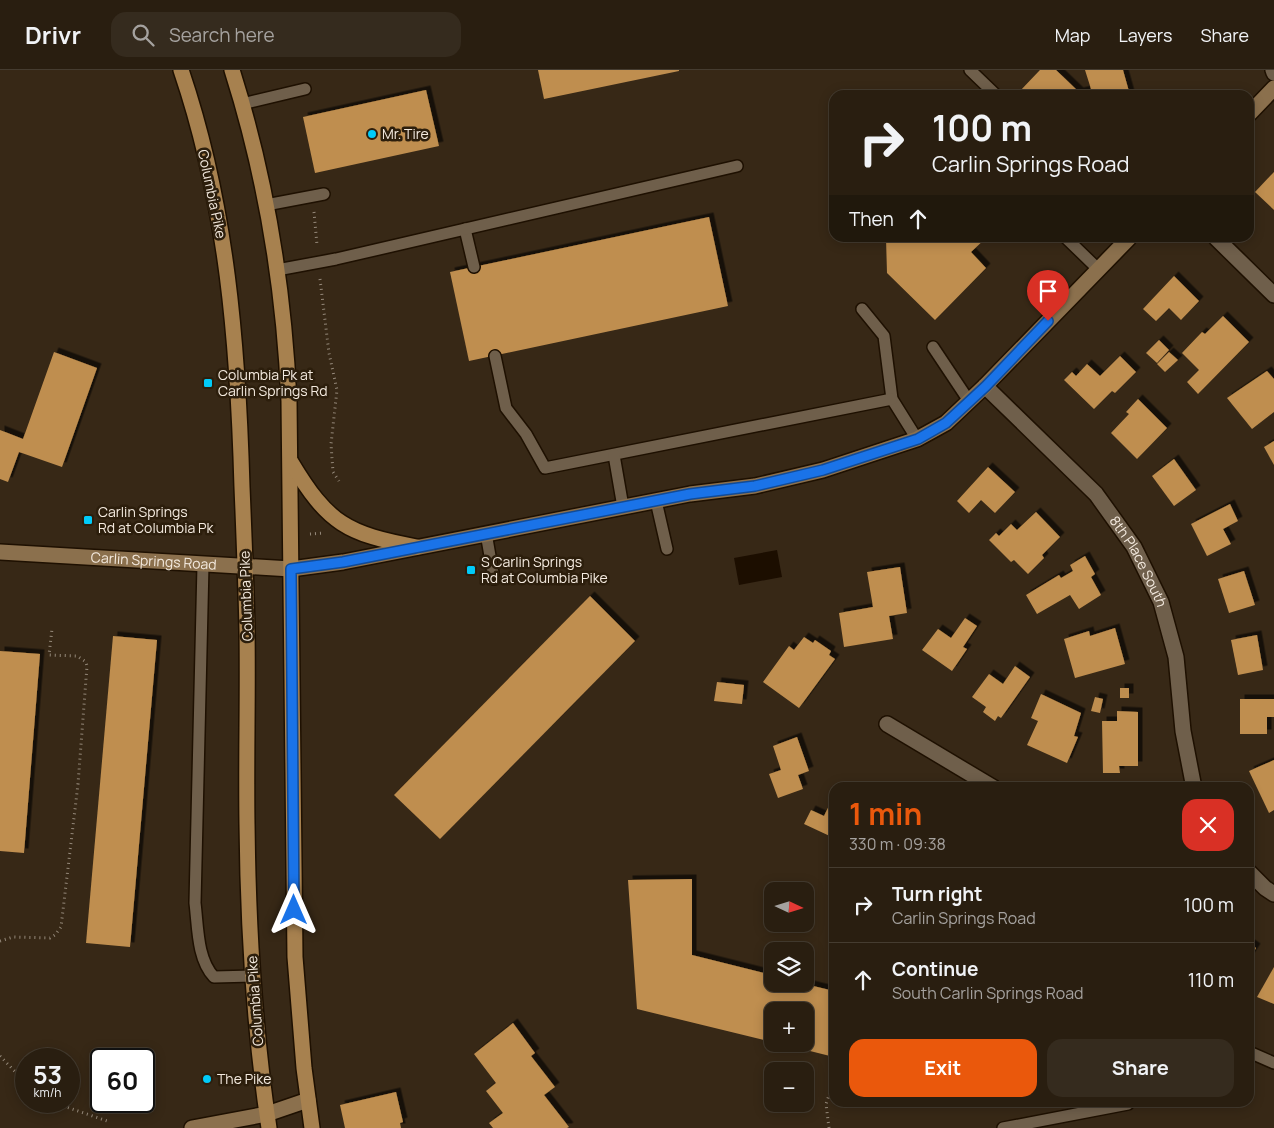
<!DOCTYPE html>
<html lang="en">
<head>
<meta charset="utf-8">
<style>
  body { margin:0; font-family:Manrope,sans-serif; background:#352b1e; color:#f1f3f6; height:100vh; display:flex; flex-direction:column; font-size:19px; white-space:nowrap }
  * { box-sizing:border-box; margin:0 }
  p { font-size:16px; color:#a5a29f }
  .icon { flex:none; width:28px; height:28px; fill:none; stroke:currentColor; stroke-width:2; stroke-linecap:round; stroke-linejoin:round }
  .map { position:relative; flex:1; overflow:hidden }
  .panel { position:absolute; left:829px; top:712px; width:425px; height:325px; display:flex; flex-direction:column; background:#291e10; border-radius:15px; box-shadow:0 2px 12px #0003,0 0 0 1px #453c30 }
  .panel>* { flex:none }
  .banner { position:absolute; left:829px; top:20px; width:425px; height:152px; border-radius:15px; box-shadow:0 2px 12px #0003,0 0 0 1px #453c30; background:#291e10; color:#f1f3f6; overflow:hidden }
  .needle { width:32px; rotate:94deg }
  .controls { position:absolute; left:764px; top:812px; display:grid; gap:10px }
  .controls a { display:grid; place-items:center; width:50px; height:50px; border-radius:10px; background:#291e10; box-shadow:0 2px 12px #0003,0 0 0 1px #453c30; font-size:25px }
  .speed { position:absolute; left:15px; top:978px; display:flex; gap:10px; font-size:25px; font-weight:700; text-align:center }
  .speed>* { display:grid; place-content:center; width:65px; height:65px; border-radius:50%; background:#291e10; box-shadow:0 2px 12px #0003,0 0 0 1px #453c30; line-height:1 }
  .speed small { font-size:12px; font-weight:400 }
  .speed .limit { border:2px solid #111; border-radius:8px; background:#fff; color:#111 }
  .pin { position:absolute; display:grid; place-items:center; width:42px; height:42px; color:#fff; margin:-51px -21px; border-radius:50% 50% 50% 0; rotate:-45deg; box-shadow:0 0 5px #0007 }
  .pin .icon { rotate:45deg }
  .me { position:absolute; width:55px; margin:-28px; rotate:0deg; stroke-linejoin:round; filter:drop-shadow(0 0 4px #0008) }
  .turn { display:flex; align-items:center; gap:18px; height:105px; padding:0 20px; font-size:22px }
  .turn .icon { width:65px; height:65px; stroke-width:2.5 }
  .turn b { display:block; font-size:35px; line-height:42px }
  .then { display:flex; align-items:center; height:48px; padding:0 20px; background:#0003; gap:10px; font-size:19px }
  .round { display:grid; place-items:center; flex:none; width:52px; height:52px; border-radius:15px; background:#352b1e }
  .head { display:flex; align-items:center; justify-content:space-between; height:85px; padding:0 20px }
  h1 { font-size:30px; font-weight:700; line-height:38px; color:#ea580c }
  .primary-button { display:flex; gap:10px; margin-top:auto; padding:10px 20px }
  .primary-button a { flex:1; height:58px; border-radius:15px; background:#ea580c; color:#fff; font-size:20px; font-weight:700; line-height:58px; text-align:center }
  .primary-button a+a { background:#352b1e; color:#f1f3f6 }
  ul { padding:0; list-style:none }
  li { display:flex; align-items:center; gap:15px; height:75px; padding:0 20px; border-top:1px solid #453c30 }
  li div { flex:1 }
  li b { display:block; font-size:19px }
  li em { font-style:normal }
  header { display:flex; align-items:center; gap:30px; box-sizing:border-box; height:70px; padding:0 25px; background:#291e10; border-bottom:1px solid #453c30 }
  header strong { font-size:24px }
  nav { display:flex; gap:28px; margin-inline-start:auto; font-size:18px }
  .search { width:350px; height:45px; background:#352b1e; display:flex; align-items:center; gap:12px; box-sizing:border-box; padding:0 18px; border-radius:15px; color:#a5a29f; font-size:19px }
  .map>svg:first-child { display:block }
</style>
</head>
<body>
<header>
<strong>Drivr</strong>
<div class="search"><svg class="icon" aria-label="search" viewBox="0 0 24 24"><circle cx="10" cy="10" r="6"/><path d="M15 15l6 6"/></svg>Search here</div>
<nav><a>Map</a><a>Layers</a><a>Share</a></nav>
</header>
<div class="map">
<svg width="1274" height="1058" viewBox="0 0 1274 1058">
  <defs>
    <filter id="shadow"><feDropShadow dx="4.5" dy="-4.5" stdDeviation="0" flood-color="#0009"/></filter>
  </defs>
  <rect width="100%" height="100%" fill="#372816"/>
  <polygon fill="#1c0e00" points="777,480 782,507 739,515 734,488"/>
  <g fill="#bf8e4f" filter="url(#shadow)">
    <polygon points="538,0 679,0 679,1 544,29"/>
    <polygon points="1040,0 1056,0 1079,22 1091,19 1085,0 1123,0 1130,25 1025,25 1020,21"/>
    <polygon points="426,20 439,76 315,103 303,47"/>
    <polygon points="1274,102 1274,140 1255,122"/>
    <polygon points="709,147 728,236 469,291 450,202"/>
    <polygon points="886,168 986,168 971,182 986,198 935,250 887,203"/>
    <polygon points="1174,206 1199,231 1181,250 1169,238 1156,251 1143,239"/>
    <polygon points="1223,246 1249,272 1198,324 1187,312 1199,300 1182,283 1202,262 1205,264"/>
    <polygon points="1159,270 1169,280 1157,293 1146,283"/>
    <polygon points="54,282 97,298 62,397 19,382 8,412 0,409 0,360 23,369"/>
    <polygon points="1169,282 1178,290 1165,302 1157,294"/>
    <polygon points="1120,286 1136,302 1115,323 1112,321 1094,339 1064,310 1072,302 1076,306 1087,294 1100,306"/>
    <polygon points="1267,301 1274,309 1274,342 1252,359 1227,328"/>
    <polygon points="1138,329 1167,358 1137,389 1111,363 1129,344 1126,342"/>
    <polygon points="1274,371 1274,395 1264,377"/>
    <polygon points="1174,389 1196,420 1174,436 1152,406"/>
    <polygon points="988,397 1015,422 995,443 981,430 969,443 957,431"/>
    <polygon points="1230,434 1238,451 1223,459 1231,474 1207,486 1191,454"/>
    <polygon points="1036,442 1060,467 1042,485 1044,488 1028,504 1014,490 1011,492 989,470 996,463 999,466 1011,454 1017,460"/>
    <polygon points="1085,486 1095,504 1091,507 1101,525 1079,539 1070,525 1037,544 1026,525 1059,505 1061,508 1073,501 1070,495"/>
    <polygon points="900,497 907,543 889,546 893,569 844,577 839,543 873,537 867,502"/>
    <polygon points="1244,501 1255,535 1229,543 1218,509"/>
    <polygon points="590,526 635,571 440,769 394,725"/>
    <polygon points="965,548 977,556 963,577 967,579 952,601 922,580 938,559 951,568"/>
    <polygon points="1115,558 1125,594 1075,608 1064,569 1089,561 1090,566"/>
    <polygon points="1257,565 1263,600 1238,605 1231,570"/>
    <polygon points="113,566 157,570 130,877 86,873"/>
    <polygon points="804,567 813,573 815,570 831,581 829,585 835,589 799,638 763,612 789,576 794,580"/>
    <polygon points="0,581 40,584 24,783 0,781"/>
    <polygon points="1015,596 1030,607 1001,648 998,646 995,651 983,642 986,637 972,627 989,604 1003,614"/>
    <polygon points="717,612 744,615 742,634 714,631"/>
    <rect x="1120" y="618" width="9" height="10"/>
    <polygon points="1041,624 1081,643 1074,666 1078,667 1067,693 1027,675 1038,651 1031,648"/>
    <polygon points="1095,627 1103,629 1100,643 1091,641"/>
    <polygon points="1240,629 1274,629 1274,647 1267,647 1267,664 1240,664"/>
    <polygon points="1117,641 1138,642 1138,696 1119,696 1120,703 1103,703 1102,651 1117,651"/>
    <polygon points="797,667 809,701 798,705 803,719 778,728 769,704 781,700 773,676"/>
    <polygon points="1274,690 1274,740 1269,743 1249,701"/>
    <polygon points="834,725 834,768 804,754 811,740 824,746"/>
    <polygon points="692,809 692,885 772,905 772,914 805,914 834,921 834,987 782,974 805,974 805,941 772,941 772,972 637,939 628,810"/>
    <polygon points="1249,873 1256,878 1249,889"/>
    <polygon points="1274,897 1274,934 1257,927"/>
    <polygon points="513,953 535,983 531,986 555,1017 544,1025 569,1057 567,1058 493,1058 489,1053 503,1043 486,1021 496,1013 474,984"/>
    <polygon points="396,1022 403,1052 400,1053 401,1058 345,1058 340,1035"/>
    <polygon points="870,1032 882,1032 873,1037"/>
  </g>
  <g fill="none" stroke-linecap="round" stroke-linejoin="round">
    <g stroke="#1e1001" stroke-width="14">
      <g id="lane">
        <polyline points="970,0 996,25"/>
        <polyline points="242,34 305,19"/>
        <polyline points="266,135 324,124"/>
        <polyline points="465,159 474,197"/>
        <polyline points="1066,168 1098,199"/>
        <polyline points="277,200 336,189 737,96"/>
        <polyline points="862,239 884,266 892,329 917,369"/>
        <polyline points="933,277 969,331"/>
        <polyline points="495,286 506,338 526,364 545,398 892,329"/>
        <polyline points="614,385 623,437"/>
        <polyline points="656,431 667,479"/>
        <polyline points="486,463 494,509"/>
        <path d="M203,495L195,833C198,857 197,889 214,907L253,906"/>
        <polyline points="1249,982 1274,993"/>
        <polyline points="1003,1058 1128,1034"/>
      </g>
    </g>
    <g stroke="#1e1001" stroke-width="18">
      <g id="street">
        <polyline points="1273,0 1274,3"/>
        <polyline points="1216,168 1274,225"/>
        <path id="s1" d="M985,316L1096,424L1134,477L1161,532L1176,587L1183,661L1194,718"/>
        <polyline points="887,654 994,718"/>
        <polyline points="1249,802 1265,818 1274,824"/>
      </g>
    </g>
    <g stroke="#1e1001" stroke-width="18">
      <g id="secondary">
        <polyline points="1249,44 1274,18"/>
        <path id="s2" d="M0,482L291,499L343,492L690,424L755,416L823,400L917,369L946,353L985,316L1129,168"/>
        <polyline points="192,1058 267,1044 308,1030"/>
      </g>
    </g>
    <g stroke="#1e1001" stroke-width="18">
      <g id="primary">
        <path d="M181,0C227,135 238,275 242,417C244,465 246,513 247,561C248,625 246,690 247,754C248,855 254,958 269,1058"/>
        <path d="M232,0C266,107 284,219 289,331L295,887L304,998L312,1058"/>
        <path d="M291,392C328,454 347,464 417,477"/>
      </g>
    </g>
    <g stroke="#95897a" stroke-width="3" stroke-dasharray="1 4" stroke-linecap="butt">
      <polyline points="314,142 317,175"/>
      <polyline points="320,209 329,283 337,320 331,374 333,402 339,411"/>
      <polyline points="310,464 324,463"/>
      <polyline points="0,871 13,867 50,868 55,865 61,857 78,714 87,596 86,592 77,586 49,585 52,559"/>
      <polyline points="0,986 26,1013"/>
      <polyline points="49,1031 110,1052"/>
      <polyline points="829,1058 826,1034 834,1011"/>
    </g>
    <use href="#lane" stroke="#6f5f4b" stroke-width="11"/>
    <use href="#street" stroke="#6f5f4b" stroke-width="15"/>
    <use href="#secondary" stroke="#8b704d" stroke-width="15"/>
    <use href="#primary" stroke="#a7814f" stroke-width="15"/>
  </g>
  <g fill="none" stroke-linecap="round" stroke-linejoin="round">
    <g stroke="#114b97" stroke-width="12">
      <polyline id="route" points="294,840 291,499 343,492 690,424 755,416 823,400 918,369 946,353 986,316 1048,251"/>
    </g>
    <use href="#route" stroke="#1a73e8" stroke-width="9"/>
  </g>
  <g fill="#01cbf9" stroke="#2c1e0c" stroke-width="2">
    <circle cx="372" cy="64" r="5"/>
    <rect x="203" y="308" width="10" height="10" rx="2.5"/>
    <rect x="83" y="445" width="10" height="10" rx="2.5"/>
    <rect x="466" y="495" width="10" height="10" rx="2.5"/>
    <circle cx="207" cy="1009" r="5"/>
  </g>
  <g text-anchor="middle" stroke-width="5" stroke-linejoin="round" paint-order="stroke">
    <g font-size="14" fill="#f4eadf" stroke="#2c1e0c" text-anchor="start">
      <text x="382" y="69">Mr. Tire</text>
      <text x="218" y="310">Columbia Pk at<tspan x="218" dy="16">Carlin Springs Rd</tspan></text>
      <text x="98" y="447">Carlin Springs<tspan x="98" dy="16">Rd at Columbia Pk</tspan></text>
      <text x="481" y="497">S Carlin Springs<tspan x="481" dy="16">Rd at Columbia Pike</tspan></text>
      <text x="217" y="1014">The Pike</text>
    </g>
    <g font-size="14" fill="#f4eadf" stroke="#2c1e0c">
      <text transform="translate(212 124) rotate(78)" y="5">Columbia Pike</text>
      <text dy="5" stroke="none"><textPath href="#s2" startOffset="154">Carlin Springs Road</textPath></text>
      <text dy="5" stroke="none"><textPath href="#s1" startOffset="235">8th Place South</textPath></text>
      <text transform="translate(246 526) rotate(-92)" y="5">Columbia Pike</text>
      <text transform="translate(255 931) rotate(-94)" y="5">Columbia Pike</text>
    </g>
  </g>
</svg>
<div class="controls">
<a><svg class="needle" viewBox="-14 -14 28 28"><path d="M0-13l5 13h-10z" fill="#e53935"/><path d="M0 13l5-13h-10z" fill="#a5a29f"/></svg></a>
<a><svg class="icon" aria-label="layers" viewBox="0 0 24 24"><path d="M12 4l9 5-9 5-9-5zM3 14l9 5 9-5"/></svg></a>
<a>+</a>
<a>−</a>
</div>
<div class="speed"><div>53<small>km/h</small></div><div class="limit">60</div></div>
<div class="pin" style="left:1048px;top:251px;background:#d93025"><svg class="icon" aria-label="arrive" viewBox="0 0 24 24"><path d="M6 21V4h12l-3 4 3 4H6"/></svg></div>
<svg class="me" style="left:294px;top:840px" viewBox="-20 -20 40 40"><path d="M0-17L14 15 0 8-14 15z" fill="#1a73e8" stroke="#fff" stroke-width="4"/></svg>
<div class="banner">
<div class="turn"><svg class="icon" aria-label="right" viewBox="0 0 24 24"><path d="M7 20v-9h11M14 6l5 5-5 5"/></svg><div><b>100 m</b>Carlin Springs Road</div></div>
<div class="then">Then<svg class="icon" aria-label="ahead" viewBox="0 0 24 24"><path d="M12 20V5M6 11l6-6 6 6"/></svg></div>
</div>
<section class="panel">
<div class="head"><div><h1>1 min</h1><p>330 m · 09:38</p></div><a class="round" style="background:#d93025;color:#fff"><svg class="icon" aria-label="close" viewBox="0 0 24 24"><path d="M6 6l12 12M18 6L6 18"/></svg></a></div>
<ul>
<li><svg class="icon" aria-label="right" viewBox="0 0 24 24"><path d="M7 20v-9h11M14 6l5 5-5 5"/></svg><div><b>Turn right</b><p>Carlin Springs Road</p></div><em>100 m</em></li>
<li><svg class="icon" aria-label="ahead" viewBox="0 0 24 24"><path d="M12 20V5M6 11l6-6 6 6"/></svg><div><b>Continue</b><p>South Carlin Springs Road</p></div><em>110 m</em></li>
</ul>
<div class="primary-button"><a>Exit</a><a>Share</a></div>
</section>
</div>
</body>
</html>
